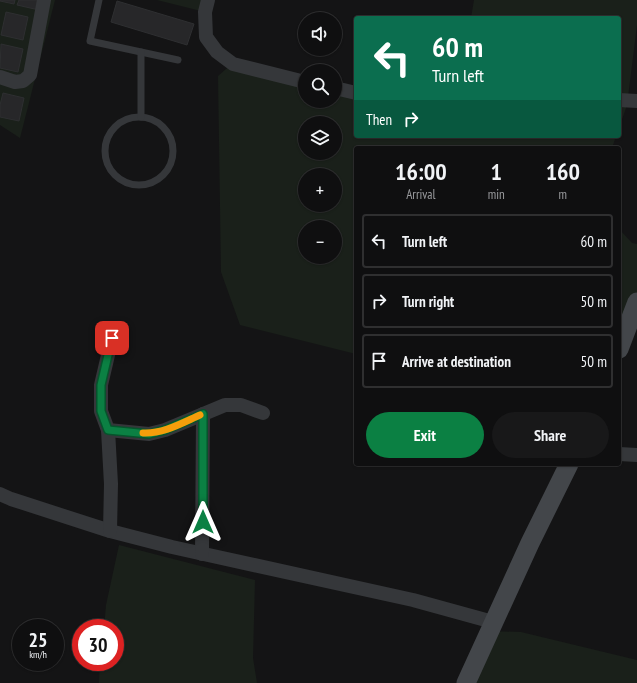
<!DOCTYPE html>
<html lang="en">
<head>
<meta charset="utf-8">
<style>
  body { margin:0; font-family:"PT Sans Narrow",sans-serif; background:#181819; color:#f1f3f6; height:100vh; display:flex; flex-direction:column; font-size:15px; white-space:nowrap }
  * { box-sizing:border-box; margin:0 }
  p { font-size:13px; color:#9b9c9f }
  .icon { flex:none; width:22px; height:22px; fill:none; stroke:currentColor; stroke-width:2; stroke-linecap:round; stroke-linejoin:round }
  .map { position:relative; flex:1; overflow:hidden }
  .sheet { position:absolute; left:354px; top:146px; width:267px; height:320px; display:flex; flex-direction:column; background:#0f0f10; border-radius:4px; box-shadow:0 1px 3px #0004,0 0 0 1px #2f2f30 }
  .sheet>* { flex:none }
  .top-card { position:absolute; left:354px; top:16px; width:267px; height:122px; border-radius:4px; box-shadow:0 1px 3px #0004,0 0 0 1px #2f2f30; background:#0b6e4f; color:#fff; overflow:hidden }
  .fabs { position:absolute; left:298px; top:12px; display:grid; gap:8px }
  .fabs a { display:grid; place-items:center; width:44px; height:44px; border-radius:50%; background:#0f0f10; box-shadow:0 1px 3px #0004,0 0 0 1px #2f2f30; font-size:20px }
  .speed { position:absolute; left:12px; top:619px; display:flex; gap:8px; font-size:20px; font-weight:700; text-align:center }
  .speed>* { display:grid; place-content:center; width:52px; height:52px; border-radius:50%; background:#0f0f10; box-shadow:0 1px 3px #0004,0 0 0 1px #2f2f30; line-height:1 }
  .speed small { font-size:10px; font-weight:400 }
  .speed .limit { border:6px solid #d22; background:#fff; color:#111 }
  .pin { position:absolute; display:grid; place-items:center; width:34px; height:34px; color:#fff; margin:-17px; border-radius:8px; box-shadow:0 2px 6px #0006 }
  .me { position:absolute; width:44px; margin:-22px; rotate:0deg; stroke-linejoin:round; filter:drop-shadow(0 0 3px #0008) }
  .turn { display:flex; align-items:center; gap:14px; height:84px; padding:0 12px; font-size:18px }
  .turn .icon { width:52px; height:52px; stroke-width:2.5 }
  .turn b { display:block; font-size:28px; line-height:34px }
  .then { display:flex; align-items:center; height:38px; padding:0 12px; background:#0003; gap:8px; font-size:15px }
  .eta { display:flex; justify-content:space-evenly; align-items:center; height:68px; text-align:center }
  .eta b { font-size:24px; font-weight:800; line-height:28px }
  .primary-button { display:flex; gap:8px; margin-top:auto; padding:8px 12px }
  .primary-button a { flex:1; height:46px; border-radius:24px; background:#0b8043; color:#fff; font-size:16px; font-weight:800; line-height:46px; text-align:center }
  .primary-button a+a { background:#181819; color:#f1f3f6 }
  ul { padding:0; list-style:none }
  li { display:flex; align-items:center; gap:12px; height:54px; margin:0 8px 6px; padding:0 4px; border:2px solid #2f2f30; border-radius:4px }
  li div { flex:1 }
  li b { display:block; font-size:15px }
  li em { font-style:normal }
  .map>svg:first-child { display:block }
</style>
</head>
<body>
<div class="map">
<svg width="637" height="683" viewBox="0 0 637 683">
  <rect width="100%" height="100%" fill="#141415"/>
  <g fill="#1a201a" fill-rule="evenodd">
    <polygon points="0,0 55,0 20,138 0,125"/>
    <polygon points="157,0 207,0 205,12"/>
    <polygon points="474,0 637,0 637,25 627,105 619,128 619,18 471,18"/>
    <path d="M234,62L305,80V101H335V86L356,91V136H616L612,148H356V354L240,325L221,272L218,76ZM305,123H335V153H305ZM305,175H335V205H305ZM305,227H335V257H305Z"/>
    <polygon points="619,229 632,243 637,244 637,302 619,349"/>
    <polygon points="119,545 255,580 253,658 257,683 99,683 100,662 115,662 115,628 104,628 106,605"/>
    <polygon points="489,631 521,632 637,660 637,683 466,683"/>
  </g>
  <g fill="#272729" stroke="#2e2f31">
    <polygon points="0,0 15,0 14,4 0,1"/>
    <polygon points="19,0 42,0 39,10 17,5"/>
    <polygon points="117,1 194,24 187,45 111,22"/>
    <polygon points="6,12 28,17 23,40 1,35"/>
    <polygon points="1,44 23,49 18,72 0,68"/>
    <polygon points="3,93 24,98 19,121 0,117 0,105"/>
  </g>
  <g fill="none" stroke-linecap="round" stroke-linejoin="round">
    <g stroke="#35373a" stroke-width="7">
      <polyline points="99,0 90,41 178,60"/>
      <circle cx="139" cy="151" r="34"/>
      <polyline points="141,117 141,52"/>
    </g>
    <g stroke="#35373a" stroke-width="14">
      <polyline points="208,0 205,12 206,37 217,52 233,64 305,82"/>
      <polyline points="0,77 15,82 23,81 30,75 44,0"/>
      <polyline points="335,88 356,93"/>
      <polyline points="619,100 637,101"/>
      <polyline points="108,430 149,434 165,430 225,405 241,405 263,413"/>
      <polyline points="619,454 637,455"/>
      <polyline points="0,494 11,499 110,531 172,547 413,600 493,622"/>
      <polyline points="110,531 111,484 108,430 101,411 101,385 112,338"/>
      <polyline points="202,554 203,414"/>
    </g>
    <g stroke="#43464a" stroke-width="19">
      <polyline points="619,349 637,302"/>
      <polyline points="466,683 530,543 569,464"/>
    </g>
  </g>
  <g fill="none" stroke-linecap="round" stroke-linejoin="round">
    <g stroke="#07532c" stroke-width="10">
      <polyline id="route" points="112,338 101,385 101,411 108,430 149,434 165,430 203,414 203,522"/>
    </g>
    <use href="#route" stroke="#0b8043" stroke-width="7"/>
    <path stroke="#f59e0b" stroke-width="7" d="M143,433C163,434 182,423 200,415"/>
  </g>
</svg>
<div class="fabs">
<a><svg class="icon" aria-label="sound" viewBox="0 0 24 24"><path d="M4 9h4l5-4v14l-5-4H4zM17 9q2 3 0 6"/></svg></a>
<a><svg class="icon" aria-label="search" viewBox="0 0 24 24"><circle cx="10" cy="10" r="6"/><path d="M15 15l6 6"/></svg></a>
<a><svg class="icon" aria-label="layers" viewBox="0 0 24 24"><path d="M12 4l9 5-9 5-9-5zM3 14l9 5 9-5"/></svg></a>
<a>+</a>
<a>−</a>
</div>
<div class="speed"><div>25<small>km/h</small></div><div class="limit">30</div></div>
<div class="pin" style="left:112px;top:338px;background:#d93025"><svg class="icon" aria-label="arrive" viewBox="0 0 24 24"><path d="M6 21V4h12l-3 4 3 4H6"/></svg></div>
<svg class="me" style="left:203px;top:522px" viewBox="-20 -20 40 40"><path d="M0-17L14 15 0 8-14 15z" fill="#0b8043" stroke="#fff" stroke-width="4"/></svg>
<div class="top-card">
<div class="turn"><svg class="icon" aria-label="left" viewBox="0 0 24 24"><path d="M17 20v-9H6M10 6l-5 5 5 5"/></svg><div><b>60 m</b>Turn left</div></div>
<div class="then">Then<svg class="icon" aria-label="right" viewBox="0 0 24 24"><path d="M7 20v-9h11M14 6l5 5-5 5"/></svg></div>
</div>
<section class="sheet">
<div class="eta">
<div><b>16:00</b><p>Arrival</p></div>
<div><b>1</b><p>min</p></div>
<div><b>160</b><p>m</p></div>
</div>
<ul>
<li><svg class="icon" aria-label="left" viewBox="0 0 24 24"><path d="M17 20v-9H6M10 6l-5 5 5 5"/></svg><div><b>Turn left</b></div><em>60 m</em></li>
<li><svg class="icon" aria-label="right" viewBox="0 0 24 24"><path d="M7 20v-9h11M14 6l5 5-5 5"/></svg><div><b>Turn right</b></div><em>50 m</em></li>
<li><svg class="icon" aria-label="arrive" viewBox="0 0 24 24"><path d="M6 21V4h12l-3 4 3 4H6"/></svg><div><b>Arrive at destination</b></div><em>50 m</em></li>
</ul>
<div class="primary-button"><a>Exit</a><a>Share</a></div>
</section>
</div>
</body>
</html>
